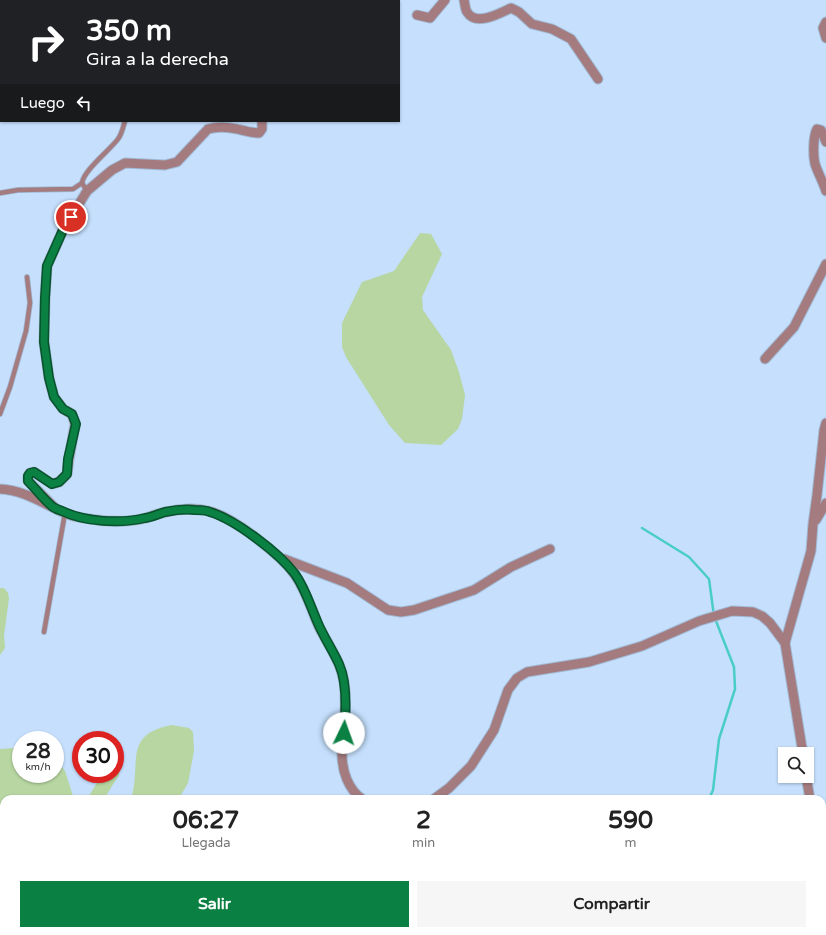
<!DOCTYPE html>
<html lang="es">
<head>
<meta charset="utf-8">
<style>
  body { margin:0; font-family:"Varela Round",sans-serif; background:#f6f6f6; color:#222; height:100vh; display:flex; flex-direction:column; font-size:15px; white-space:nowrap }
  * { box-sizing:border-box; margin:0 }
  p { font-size:13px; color:#767676 }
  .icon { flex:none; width:22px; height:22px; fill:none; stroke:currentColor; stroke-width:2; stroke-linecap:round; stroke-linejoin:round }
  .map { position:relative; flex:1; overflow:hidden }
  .drawer { position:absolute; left:0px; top:795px; width:826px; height:140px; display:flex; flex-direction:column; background:#fff; border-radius:12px 12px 0 0; box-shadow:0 1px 3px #0004 }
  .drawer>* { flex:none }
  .hud { position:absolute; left:0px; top:0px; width:400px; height:122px; box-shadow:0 1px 3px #0004; background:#202124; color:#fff; overflow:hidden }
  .tools { position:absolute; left:778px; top:747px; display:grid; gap:8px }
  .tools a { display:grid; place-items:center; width:36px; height:36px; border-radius:0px; background:#fff; box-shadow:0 1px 3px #0004; font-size:20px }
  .speed { position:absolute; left:12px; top:731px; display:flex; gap:8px; font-size:20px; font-weight:700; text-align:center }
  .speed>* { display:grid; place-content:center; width:52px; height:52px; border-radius:50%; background:#fff; box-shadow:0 1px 3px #0004; line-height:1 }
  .speed small { font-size:10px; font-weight:400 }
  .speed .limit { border:6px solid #d22; background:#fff; color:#111 }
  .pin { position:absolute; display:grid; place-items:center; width:34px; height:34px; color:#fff; margin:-17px; border:2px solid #fff; border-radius:50%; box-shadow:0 1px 4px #0007 }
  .me { position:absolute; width:44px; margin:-22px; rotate:3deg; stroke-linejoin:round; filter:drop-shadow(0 0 3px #0008) }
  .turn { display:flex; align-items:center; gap:14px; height:84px; padding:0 20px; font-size:18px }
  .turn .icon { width:52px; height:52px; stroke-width:2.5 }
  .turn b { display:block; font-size:28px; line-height:34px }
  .then { display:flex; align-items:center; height:38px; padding:0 20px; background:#0003; gap:8px; font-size:15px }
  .eta { display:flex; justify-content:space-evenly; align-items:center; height:68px; text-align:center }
  .eta b { font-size:24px; font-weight:700; line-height:28px }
  .button { display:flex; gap:8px; margin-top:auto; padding:8px 20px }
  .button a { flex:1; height:46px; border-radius:0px; background:#0b8043; color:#fff; font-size:16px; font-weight:700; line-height:46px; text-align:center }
  .button a+a { background:#f6f6f6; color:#222 }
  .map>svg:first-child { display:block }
</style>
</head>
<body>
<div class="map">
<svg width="826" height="935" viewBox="0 0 826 935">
  <rect width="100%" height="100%" fill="#c5dffd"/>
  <g fill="#b7d6a1">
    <polygon points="420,233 431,234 442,254 422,297 423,310 451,350 459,372 465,395 462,419 458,429 441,445 405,443 389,425 346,357 342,347 342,323 362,282 394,271"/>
    <polygon points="0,588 4,588 8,593 9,598 4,636 5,648 0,655"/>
    <path d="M172,725L189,728L193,732L194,751L188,783L181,795L175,799H131C142,764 122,734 172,725Z"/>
    <polygon points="15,748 21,749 21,774 55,774 55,757 65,771 73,796 77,799 89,796 98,781 104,774 115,774 115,763 120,762 119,775 104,799 4,799 4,931 5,931 3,934 0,935 0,749"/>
    <polygon points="182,931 409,931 414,935 180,935"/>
  </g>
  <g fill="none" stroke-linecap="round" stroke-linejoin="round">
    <g stroke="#4acdc9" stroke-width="2.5">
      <polyline points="642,528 689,557 709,579 714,616 734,667 735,689 719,739 713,790 709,799"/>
      <polyline points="718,931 721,935"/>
    </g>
    <g stroke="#a2bad5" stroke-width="6">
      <g id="service">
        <polyline points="128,1 129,0"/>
        <polyline points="159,1 160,0"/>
        <polyline points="0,81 1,81"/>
        <path d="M87,191L82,183C84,170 109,151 118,139C122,134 123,127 125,121"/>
        <polyline points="0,193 18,190 73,189 82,183"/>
        <polyline points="0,414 10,387 26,331 30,303 27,277"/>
        <polyline points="44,632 65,513"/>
      </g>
    </g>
    <g stroke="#a2bad5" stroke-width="11">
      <g id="minor">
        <path d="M464,0C465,4 465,9 467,12C476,27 500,13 511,8L519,12L532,24L552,29L571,39L598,79"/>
        <polyline points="417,15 430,18 445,0"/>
        <polyline points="826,22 823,28 826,38"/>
        <path d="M826,142L821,130L817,129C813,136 813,156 815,164C818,173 823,182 826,191"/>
        <polyline points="765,359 794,327 826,264"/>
        <path d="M0,489C27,490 49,508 73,516C81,518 90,519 97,520C113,522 130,522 146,518C152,516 159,513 166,512C179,509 195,508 208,511C232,516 281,555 295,575C306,590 311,609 319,627C328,644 341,662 344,682C346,692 345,704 345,715C346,728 342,741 342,754C342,771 348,789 362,799"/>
        <path d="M54,507L28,481V476L30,473L34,472L52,484L59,482L67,474L69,459L75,424L72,414L63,409L54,397L49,378L44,342L45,298L47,266L63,230L87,191L112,170L125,163L165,165L177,162L208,129C218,126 228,127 237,129C245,131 252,133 259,133L262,129V123"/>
        <polyline points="816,520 826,503"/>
        <polyline points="284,559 347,583 388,610 401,612 414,610 474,590 511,567 550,549"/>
        <polyline points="803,754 785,643 811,551 813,524 817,495 824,430 826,423"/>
        <polyline points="806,776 810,799"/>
        <polyline points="434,799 449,788 471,766 494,730 508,690 517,678 527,672 589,662 642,646 699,621 732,611 753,612 762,616 770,623 785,643"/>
        <polyline points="822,869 824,882 826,887"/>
      </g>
    </g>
    <use href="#service" stroke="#a47c80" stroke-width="4.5"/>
    <use href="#minor" stroke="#a47c80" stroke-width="9"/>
  </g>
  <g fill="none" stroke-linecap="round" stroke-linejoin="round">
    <g stroke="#07532c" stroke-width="10">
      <path id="route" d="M71,217L63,230L47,266L45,298L44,342L49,378L54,397L63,409L72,414L76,424L68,459L67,474L59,482L52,484L34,472L30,473L28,476V481C35,488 45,501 53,507C56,509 59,510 62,511C85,522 120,524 145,518C152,517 158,514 165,512C175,510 186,509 195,510C200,510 206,510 210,512C236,520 279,553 295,574C305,588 310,605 317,621C323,636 332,649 339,664C347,682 346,713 344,733"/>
    </g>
    <use href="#route" stroke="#0b8043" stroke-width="7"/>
  </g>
</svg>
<div class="tools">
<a><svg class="icon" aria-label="search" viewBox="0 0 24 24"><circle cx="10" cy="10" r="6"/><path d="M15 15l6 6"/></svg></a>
</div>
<div class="speed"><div>28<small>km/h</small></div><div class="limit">30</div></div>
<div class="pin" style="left:71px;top:217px;background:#d93025"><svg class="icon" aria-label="arrive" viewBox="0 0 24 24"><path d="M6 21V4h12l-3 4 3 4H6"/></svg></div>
<svg class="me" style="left:344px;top:733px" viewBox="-20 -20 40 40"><circle r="19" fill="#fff"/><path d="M0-13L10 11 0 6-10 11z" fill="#0b8043"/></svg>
<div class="hud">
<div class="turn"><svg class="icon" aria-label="right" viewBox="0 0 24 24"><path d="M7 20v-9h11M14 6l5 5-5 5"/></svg><div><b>350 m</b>Gira a la derecha</div></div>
<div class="then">Luego<svg class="icon" aria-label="left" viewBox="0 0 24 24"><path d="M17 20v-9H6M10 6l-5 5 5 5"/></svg></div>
</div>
<section class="drawer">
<div class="eta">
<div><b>06:27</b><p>Llegada</p></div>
<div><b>2</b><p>min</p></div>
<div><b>590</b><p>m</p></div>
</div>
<div class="button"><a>Salir</a><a>Compartir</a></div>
</section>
</div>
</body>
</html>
